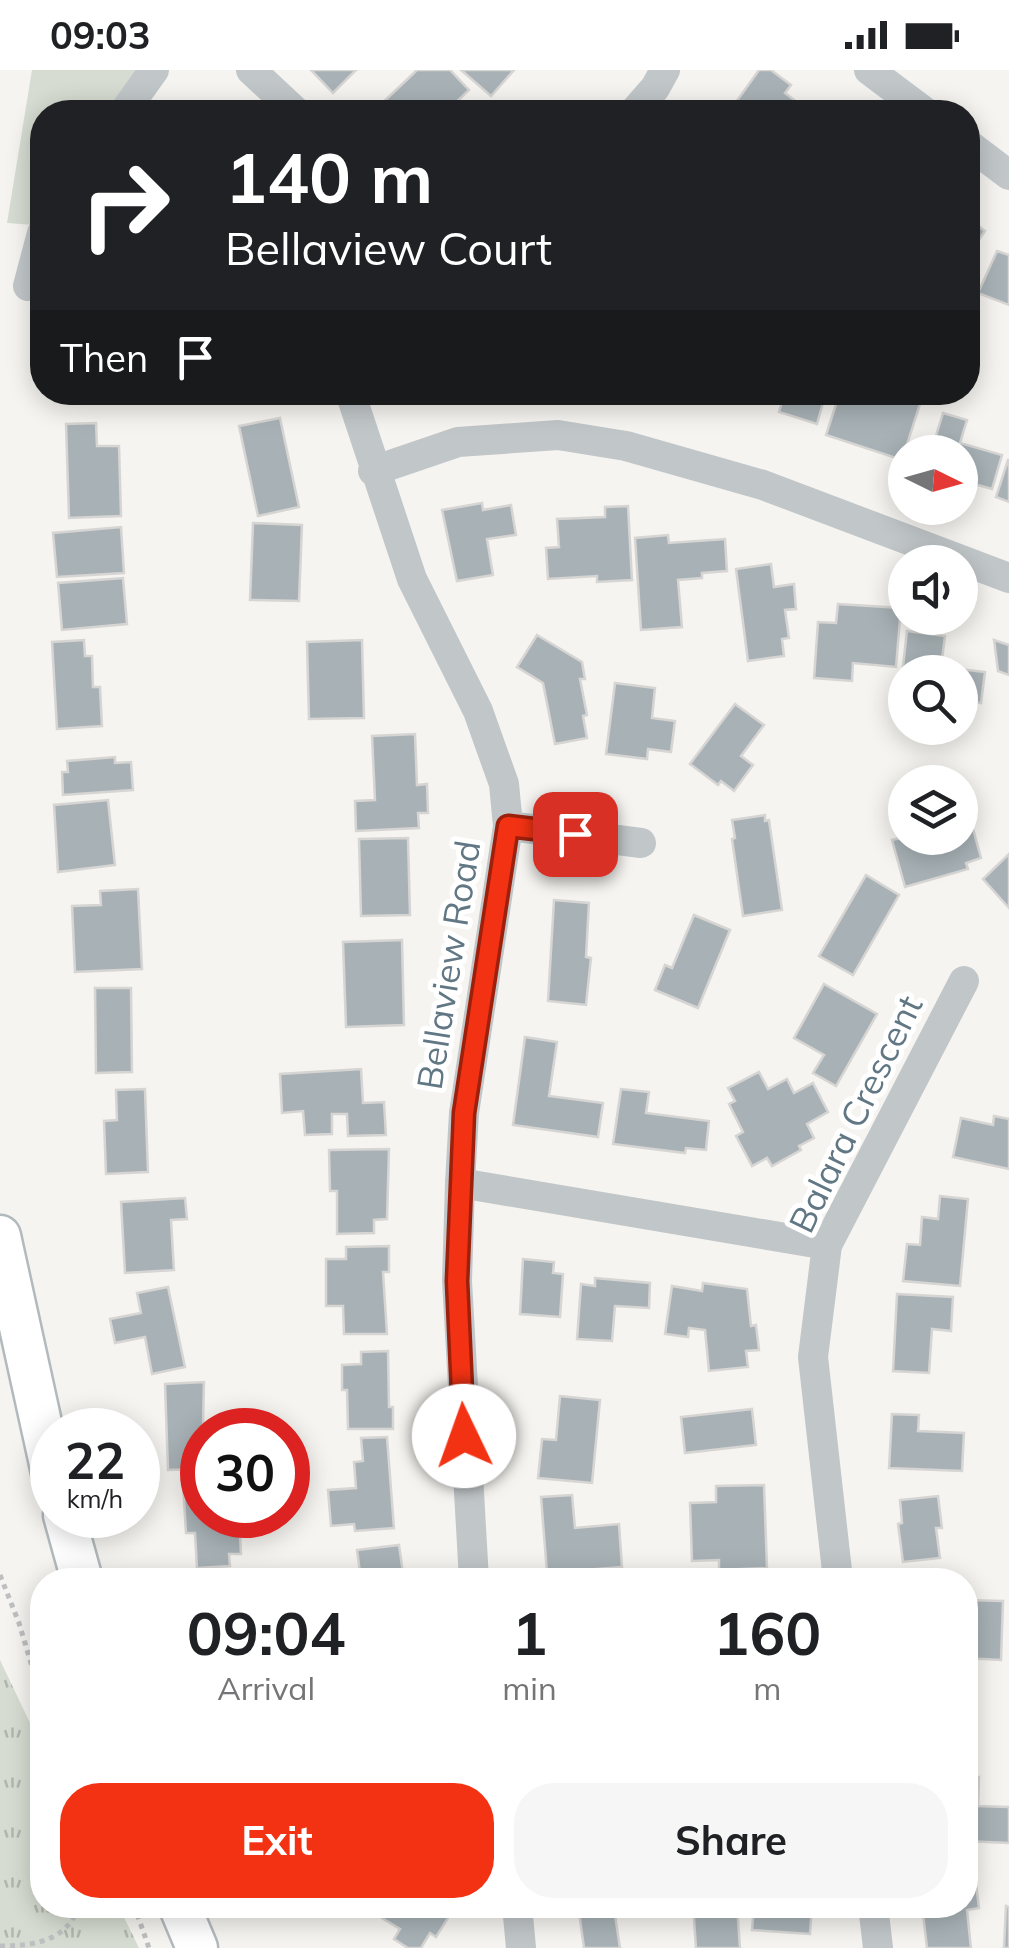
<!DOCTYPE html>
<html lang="en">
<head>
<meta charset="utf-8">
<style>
  body { margin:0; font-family:Mulish,sans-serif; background:#f6f6f6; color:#202124; height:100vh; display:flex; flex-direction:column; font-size:38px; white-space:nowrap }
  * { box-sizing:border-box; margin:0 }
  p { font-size:32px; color:#757577 }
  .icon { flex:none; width:55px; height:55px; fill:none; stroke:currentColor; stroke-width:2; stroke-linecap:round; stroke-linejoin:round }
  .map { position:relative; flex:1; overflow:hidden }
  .drawer { position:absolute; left:30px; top:1498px; width:948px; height:350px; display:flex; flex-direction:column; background:#fff; border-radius:40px; box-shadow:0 5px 25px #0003 }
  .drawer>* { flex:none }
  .guide { position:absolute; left:30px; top:30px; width:950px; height:305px; border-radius:40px; box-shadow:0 5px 25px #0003; background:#202124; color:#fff; overflow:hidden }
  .needle { width:65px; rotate:95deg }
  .fabs { position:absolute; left:888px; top:365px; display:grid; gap:20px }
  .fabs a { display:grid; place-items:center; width:90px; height:90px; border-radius:50%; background:#fff; box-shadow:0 5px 25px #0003; font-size:50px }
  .speed { position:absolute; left:30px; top:1338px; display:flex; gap:20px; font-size:50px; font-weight:700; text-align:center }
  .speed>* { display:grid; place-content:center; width:130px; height:130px; border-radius:50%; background:#fff; box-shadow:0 5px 25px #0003; line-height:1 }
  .speed small { font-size:25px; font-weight:400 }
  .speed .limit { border:15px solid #d22; background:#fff; color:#111 }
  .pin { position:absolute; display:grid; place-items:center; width:85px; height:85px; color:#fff; margin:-42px; border-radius:20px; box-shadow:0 5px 15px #0006 }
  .me { position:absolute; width:110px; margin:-55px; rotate:357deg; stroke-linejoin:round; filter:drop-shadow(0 0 8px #0008) }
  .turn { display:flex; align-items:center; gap:35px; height:210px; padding:0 30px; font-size:45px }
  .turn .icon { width:130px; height:130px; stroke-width:2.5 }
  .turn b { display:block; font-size:70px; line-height:85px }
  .then { display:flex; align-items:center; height:95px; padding:0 30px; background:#0003; gap:20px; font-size:38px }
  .eta { display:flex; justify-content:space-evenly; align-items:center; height:170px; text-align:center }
  .eta b { font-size:60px; font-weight:700; line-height:70px }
  .primary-button { display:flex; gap:20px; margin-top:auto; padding:20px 30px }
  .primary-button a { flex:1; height:115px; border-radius:40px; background:#f23213; color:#fff; font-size:40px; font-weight:700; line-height:115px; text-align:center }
  .primary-button a+a { background:#f6f6f6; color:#202124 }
  .status { display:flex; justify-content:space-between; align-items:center; height:70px; padding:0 50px; background:#fff; direction:ltr }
  .status svg { height:28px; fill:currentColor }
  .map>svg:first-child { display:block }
</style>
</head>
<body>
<div class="status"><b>09:03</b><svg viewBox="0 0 49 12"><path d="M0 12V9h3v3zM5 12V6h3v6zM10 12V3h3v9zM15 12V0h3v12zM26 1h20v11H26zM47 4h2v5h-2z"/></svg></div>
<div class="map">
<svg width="1009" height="1878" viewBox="0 0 1009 1878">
  <defs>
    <pattern id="park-tufts" width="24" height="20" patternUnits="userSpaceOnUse" patternTransform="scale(2.5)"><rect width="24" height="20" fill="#d6dcd1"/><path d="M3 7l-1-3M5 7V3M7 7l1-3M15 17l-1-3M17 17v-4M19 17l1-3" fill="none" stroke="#b1b7af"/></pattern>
  </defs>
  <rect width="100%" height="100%" fill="#f5f4f0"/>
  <polygon fill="#d6dcd1" points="32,0 140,0 111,42 42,42 42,143 34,155 7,153"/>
  <polygon fill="url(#park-tufts)" points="0,1590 42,1678 42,1835 118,1835 139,1878 0,1878"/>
  <g fill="#a8b2b6" stroke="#d6d5d3" stroke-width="2.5">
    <polygon points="311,0 356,0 333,23"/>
    <polygon points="417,0 450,0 469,20 446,42 379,42 376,39"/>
    <polygon points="461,0 514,0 491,26"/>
    <polygon points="759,0 771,0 791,15 785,23 810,42 729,42"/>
    <polygon points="968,148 985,161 968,186"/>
    <polygon points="997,181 1009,185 1009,235 978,223"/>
    <polygon points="89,322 121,322 118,333 88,325"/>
    <polygon points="785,322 826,322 817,354 779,342"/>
    <polygon points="840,322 886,322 920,334 902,390 826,365"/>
    <polygon points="943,343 967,350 960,373 1002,385 992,419 960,410 960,382 931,382"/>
    <polygon points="280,348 299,437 258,446 239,356"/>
    <polygon points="96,353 97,376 119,376 121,446 69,448 66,354"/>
    <polygon points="1008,390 1009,390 1009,432 996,427"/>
    <polygon points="482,433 483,440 511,435 516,465 487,469 493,505 457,511 442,440"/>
    <polygon points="628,436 632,510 597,512 597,506 548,509 546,478 559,477 557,449 605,447 605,437"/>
    <polygon points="253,453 302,455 299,531 250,530"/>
    <polygon points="121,457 124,503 57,507 53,463"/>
    <polygon points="668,465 669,473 725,469 727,501 702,503 702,508 678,510 682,557 641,560 635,468"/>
    <polygon points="771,494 774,517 794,514 796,539 785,540 789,568 782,569 784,586 748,591 736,499"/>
    <polygon points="123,508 127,554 62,560 58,513"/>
    <polygon points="838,534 901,538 896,597 853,593 852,611 814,608 818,552 836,553"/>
    <polygon points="907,561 945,566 941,597 985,602 981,633 960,630 960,602 905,602 905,623 900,623"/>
    <polygon points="537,565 582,592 585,609 580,609 587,645 583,646 587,668 555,674 543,613 517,597"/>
    <polygon points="84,570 85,586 92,586 93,617 100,617 102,656 57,659 52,572"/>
    <polygon points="362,570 364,648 309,649 307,572"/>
    <polygon points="994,570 1009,575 1009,605 998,601"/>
    <polygon points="615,613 655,618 652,648 675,651 671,682 648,679 647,689 606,684"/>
    <polygon points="735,634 764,655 741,686 753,695 734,721 721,711 718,715 690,694"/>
    <polygon points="415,664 417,715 427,714 428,743 418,743 419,758 356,761 355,731 375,730 372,666"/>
    <polygon points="115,687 115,693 131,692 133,720 63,725 62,702 68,702 67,691"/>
    <polygon points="108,730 115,795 58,802 54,735"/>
    <polygon points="765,745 765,751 769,750 782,840 743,846 732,769 735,768 732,750"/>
    <polygon points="973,759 981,788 966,793 968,799 905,817 892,770 905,767 960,768 960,762"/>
    <polygon points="408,768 410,845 361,846 359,769"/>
    <polygon points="1009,784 1009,838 983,809"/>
    <polygon points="866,805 899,825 853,905 819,886"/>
    <polygon points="138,819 142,899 75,902 72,836 101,835 100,821"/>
    <polygon points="554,830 589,833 586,887 591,888 586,935 548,931"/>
    <polygon points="694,845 730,860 698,938 655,920 665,895 672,898"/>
    <polygon points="402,870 404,955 346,957 343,872"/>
    <polygon points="824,914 877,944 836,1016 813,1003 824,985 794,968"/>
    <polygon points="95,918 131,918 132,1002 96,1003"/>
    <polygon points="525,967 557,972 549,1026 603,1033 598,1067 513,1055"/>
    <polygon points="361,999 363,1033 384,1032 386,1065 348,1066 347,1044 332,1044 332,1064 305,1065 303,1041 282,1043 280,1004"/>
    <polygon points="759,1002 768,1019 787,1009 794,1023 813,1013 828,1042 807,1054 814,1068 799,1076 801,1080 772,1096 767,1088 752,1096 736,1066 743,1062 729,1034 735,1031 728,1018"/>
    <polygon points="145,1019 148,1102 106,1104 104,1051 117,1050 116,1020"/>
    <polygon points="621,1019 649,1022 646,1043 709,1051 706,1080 686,1078 685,1083 613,1074"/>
    <polygon points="994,1046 1009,1049 1009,1099 953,1087 961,1048 993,1055"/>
    <polygon points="389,1079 387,1149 374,1150 374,1163 337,1164 337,1121 330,1121 329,1080"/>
    <polygon points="940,1126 968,1129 960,1216 903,1211 907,1174 920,1175 922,1147 938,1149"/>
    <polygon points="185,1128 187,1149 171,1150 174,1200 125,1203 121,1132"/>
    <polygon points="389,1176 389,1202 383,1202 387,1264 344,1264 343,1236 326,1236 326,1189 346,1189 346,1177"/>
    <polygon points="523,1189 554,1192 553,1203 563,1204 560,1247 520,1244"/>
    <polygon points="595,1208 650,1213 649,1238 615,1236 612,1271 577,1269 581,1214 595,1216"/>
    <polygon points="703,1213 747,1219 751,1256 756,1255 759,1280 746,1281 748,1297 709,1301 705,1260 689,1258 688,1267 665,1264 672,1216 702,1221"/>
    <polygon points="168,1217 185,1297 152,1304 145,1267 115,1273 110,1249 141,1243 137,1223"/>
    <polygon points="897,1224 953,1227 951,1261 932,1259 929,1303 893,1301"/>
    <polygon points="388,1281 389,1337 393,1337 393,1359 348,1359 347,1320 342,1320 342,1295 361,1294 361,1282"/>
    <polygon points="204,1312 202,1399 168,1400 165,1314"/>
    <polygon points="560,1326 600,1330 592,1413 538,1408 542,1369 556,1370"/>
    <polygon points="752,1339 756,1375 685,1383 681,1347"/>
    <polygon points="892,1344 919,1345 918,1361 964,1363 962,1401 889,1398"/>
    <polygon points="387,1367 394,1458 355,1461 354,1454 331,1456 328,1420 356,1418 354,1392 363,1391 361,1368"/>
    <polygon points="202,1413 202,1445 239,1445 241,1484 229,1484 230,1496 197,1498 195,1463 186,1463 183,1414"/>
    <polygon points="764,1415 767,1498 719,1500 719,1490 692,1491 690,1433 716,1432 716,1416"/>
    <polygon points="572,1425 575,1458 619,1454 622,1497 547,1503 541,1427"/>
    <polygon points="938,1426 942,1458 936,1458 940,1488 903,1492 898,1454 902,1453 900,1430"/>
    <polygon points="399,1475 404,1510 361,1510 357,1480"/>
    <polygon points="904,1500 937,1502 937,1510 903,1510"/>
    <polygon points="965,1530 1003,1531 1001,1590 965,1588"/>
    <polygon points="965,1596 969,1596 966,1679 965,1679"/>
    <polygon points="965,1707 979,1707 978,1736 1009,1737 1009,1773 965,1771"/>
    <polygon points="975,1805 979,1838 967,1840 971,1878 927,1878 922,1835 965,1835 965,1806"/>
    <polygon points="389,1835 427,1835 448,1848 436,1867 430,1863 421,1878 408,1878 394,1869 400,1859 382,1848"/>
    <polygon points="578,1835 645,1835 646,1840 615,1845 620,1878 584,1878"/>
    <polygon points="678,1835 737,1835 740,1878 696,1878 693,1835"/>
    <polygon points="754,1835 812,1835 810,1864 752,1860"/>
    <polygon points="1006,1836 1009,1837 1009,1878 1004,1878"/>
  </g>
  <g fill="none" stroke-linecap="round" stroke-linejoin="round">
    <g stroke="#b3babd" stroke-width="45">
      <g id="secondary">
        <polyline points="0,1166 52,1403"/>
        <polyline points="64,1445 82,1510"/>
        <polyline points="179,1835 197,1878"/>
      </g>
    </g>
    <g stroke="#bdbfc1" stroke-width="5" stroke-dasharray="5 5" stroke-linecap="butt">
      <polyline points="0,1505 19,1553 42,1630"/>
      <polyline points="134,1835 149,1878"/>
      <path d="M0,1876C34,1876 68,1871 79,1835"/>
    </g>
    <g stroke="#c1c6c9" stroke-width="30">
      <polyline points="251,0 296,42"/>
      <polyline points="869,0 925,42"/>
      <polyline points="124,42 154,0"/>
      <polyline points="634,42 655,18 665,0"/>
      <polyline points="968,74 1009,105"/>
      <polyline points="28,216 42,163"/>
      <polyline points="350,322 412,509 478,641 504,714 508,756 464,1043 460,1113 457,1211 474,1510"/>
      <polyline points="373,401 458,372 558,365 626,376 763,415 1009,508"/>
      <polyline points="508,756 641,773"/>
      <polyline points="460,1113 827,1175"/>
      <polyline points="838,1510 813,1287 827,1175 964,911"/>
      <polyline points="517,1835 521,1878"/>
      <polyline points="873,1835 878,1878"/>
    </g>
    <use href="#secondary" stroke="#fff" stroke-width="40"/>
  </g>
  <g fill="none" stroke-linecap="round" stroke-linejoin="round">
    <g stroke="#9d200c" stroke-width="25">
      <polyline id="route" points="464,1366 457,1211 464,1043 508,756 575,764"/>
    </g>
    <use href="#route" stroke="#f23213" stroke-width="18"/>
  </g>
  <g text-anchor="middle" stroke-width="10" stroke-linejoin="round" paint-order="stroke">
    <g font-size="35" fill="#617784" stroke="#fff">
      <text transform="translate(449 895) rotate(-81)" y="12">Bellaview Road</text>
      <text transform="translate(856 1044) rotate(-64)" y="12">Balara Crescent</text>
    </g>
  </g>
</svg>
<div class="fabs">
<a><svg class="needle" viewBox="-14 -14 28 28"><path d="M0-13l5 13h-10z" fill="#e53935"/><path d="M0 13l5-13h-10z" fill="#757577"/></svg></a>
<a><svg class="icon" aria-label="sound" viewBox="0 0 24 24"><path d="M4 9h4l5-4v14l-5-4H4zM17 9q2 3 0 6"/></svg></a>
<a><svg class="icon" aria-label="search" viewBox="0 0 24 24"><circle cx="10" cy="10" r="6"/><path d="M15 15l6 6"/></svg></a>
<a><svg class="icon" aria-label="layers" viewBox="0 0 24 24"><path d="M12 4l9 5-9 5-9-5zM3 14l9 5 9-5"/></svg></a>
</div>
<div class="speed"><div>22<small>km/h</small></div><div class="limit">30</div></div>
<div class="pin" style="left:575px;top:764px;background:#d93025"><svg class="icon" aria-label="arrive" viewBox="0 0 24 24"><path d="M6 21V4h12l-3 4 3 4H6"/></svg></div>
<svg class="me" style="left:464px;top:1366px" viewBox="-20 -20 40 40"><circle r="19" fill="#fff"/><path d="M0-13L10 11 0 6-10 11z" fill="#f23213"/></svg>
<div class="guide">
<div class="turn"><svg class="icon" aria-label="right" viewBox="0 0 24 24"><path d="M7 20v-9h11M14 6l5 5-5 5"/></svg><div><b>140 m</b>Bellaview Court</div></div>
<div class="then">Then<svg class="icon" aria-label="arrive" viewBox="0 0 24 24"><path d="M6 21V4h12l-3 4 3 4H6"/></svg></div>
</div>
<section class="drawer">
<div class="eta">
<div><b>09:04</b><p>Arrival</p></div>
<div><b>1</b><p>min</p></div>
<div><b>160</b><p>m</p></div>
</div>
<div class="primary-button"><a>Exit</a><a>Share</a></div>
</section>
</div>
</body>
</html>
